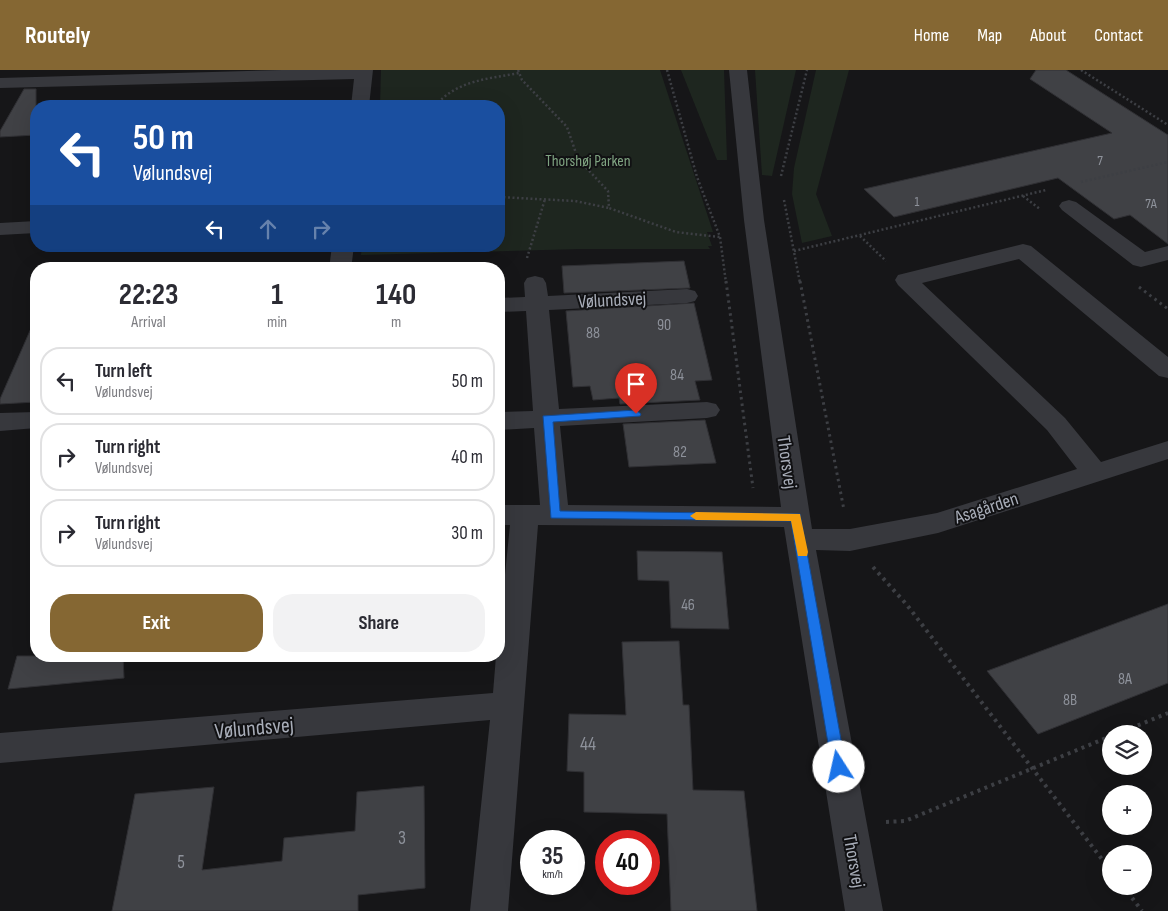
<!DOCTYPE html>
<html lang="en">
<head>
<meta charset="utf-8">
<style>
  body { margin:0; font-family:"Sofia Sans Condensed",sans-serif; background:#f2f2f3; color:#2b2b33; height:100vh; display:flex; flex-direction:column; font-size:19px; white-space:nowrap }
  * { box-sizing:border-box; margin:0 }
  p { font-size:16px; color:#7c7c81 }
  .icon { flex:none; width:28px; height:28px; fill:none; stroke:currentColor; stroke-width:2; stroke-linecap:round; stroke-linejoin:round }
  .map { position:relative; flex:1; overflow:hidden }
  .side { position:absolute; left:30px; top:192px; width:475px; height:400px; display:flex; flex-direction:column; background:#fff; border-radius:20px; box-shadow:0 5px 20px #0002 }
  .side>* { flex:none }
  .banner { position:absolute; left:30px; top:30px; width:475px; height:152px; border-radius:20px; box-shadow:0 5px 20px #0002; background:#1a4fa0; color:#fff; overflow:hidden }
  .controls { position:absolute; left:1102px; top:655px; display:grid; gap:10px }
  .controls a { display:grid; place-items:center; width:50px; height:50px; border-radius:50%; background:#fff; box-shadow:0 5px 20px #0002; font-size:25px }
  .speed { position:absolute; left:520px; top:760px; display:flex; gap:10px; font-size:25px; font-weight:700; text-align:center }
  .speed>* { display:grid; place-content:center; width:65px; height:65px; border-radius:50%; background:#fff; box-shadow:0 5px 20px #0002; line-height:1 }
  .speed small { font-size:12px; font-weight:400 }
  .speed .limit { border:8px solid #d22; background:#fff; color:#111 }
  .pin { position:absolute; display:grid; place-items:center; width:42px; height:42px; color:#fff; margin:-51px -21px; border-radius:50% 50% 50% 0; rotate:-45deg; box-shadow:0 0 5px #0007 }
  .pin .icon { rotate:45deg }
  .me { position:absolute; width:55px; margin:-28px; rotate:350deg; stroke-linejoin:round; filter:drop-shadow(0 0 4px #0008) }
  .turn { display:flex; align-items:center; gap:18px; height:105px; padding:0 20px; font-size:22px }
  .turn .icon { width:65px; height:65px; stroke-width:2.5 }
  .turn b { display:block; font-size:35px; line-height:42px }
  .lanes { display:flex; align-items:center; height:48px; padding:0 20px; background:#0003; justify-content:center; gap:25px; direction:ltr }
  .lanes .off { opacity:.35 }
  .eta { display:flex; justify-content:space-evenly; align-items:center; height:85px; text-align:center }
  .eta b { font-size:30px; font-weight:700; line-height:35px }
  .button { display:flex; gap:10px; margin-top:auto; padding:10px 20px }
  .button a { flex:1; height:58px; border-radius:20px; background:#856733; color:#fff; font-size:20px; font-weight:700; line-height:58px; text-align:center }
  .button a+a { background:#f2f2f3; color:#2b2b33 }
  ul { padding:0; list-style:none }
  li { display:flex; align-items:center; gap:15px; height:68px; margin:0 10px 8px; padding:0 10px; border:2px solid #e1e1e2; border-radius:20px }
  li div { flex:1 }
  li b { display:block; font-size:19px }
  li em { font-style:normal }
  header { display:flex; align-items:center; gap:30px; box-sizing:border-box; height:70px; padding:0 25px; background:#856733; color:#fff }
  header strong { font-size:24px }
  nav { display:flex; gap:28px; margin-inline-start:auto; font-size:18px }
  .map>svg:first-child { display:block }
</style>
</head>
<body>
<header>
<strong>Routely</strong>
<nav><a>Home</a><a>Map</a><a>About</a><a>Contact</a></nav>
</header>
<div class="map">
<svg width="1168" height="841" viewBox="0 0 1168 841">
  <rect width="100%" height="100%" fill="#161618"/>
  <g fill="#1e261f">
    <polygon points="381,0 660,0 713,162 707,162 712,176 708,176 710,179 580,179 361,185 362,176 499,176 499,36 380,36"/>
    <polygon points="681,0 724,0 727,90 717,90"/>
    <polygon points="755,0 796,0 772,106 762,105"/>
    <polygon points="816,0 849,0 816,124 832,166 802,173 792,124 794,98"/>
  </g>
  <g fill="#404145" stroke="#303034">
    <polygon points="1036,0 1066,0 1168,65 1168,174 1130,145 1114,149 1058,108 894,147 864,119 1112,63 1030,9"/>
    <polygon points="24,19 36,19 36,65 0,67 0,61"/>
    <polygon points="684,191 690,218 564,223 562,196"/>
    <polygon points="694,233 712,310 695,311 700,330 620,334 619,328 593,330 590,316 573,317 566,241"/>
    <polygon points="36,247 36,332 0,334 0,329"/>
    <polygon points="705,350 716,393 629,397 623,354"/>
    <polygon points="637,481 722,482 729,559 671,558 669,511 638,510"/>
    <polygon points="1168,534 1168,613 1038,664 987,601"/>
    <polygon points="679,571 683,635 689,635 693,720 744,721 757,841 671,841 667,744 584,742 584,702 567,701 569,644 626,645 622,572"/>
    <polygon points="17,586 123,586 124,608 8,619"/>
    <polygon points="424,716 425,818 358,825 358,841 112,841 135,724 214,717 202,800 282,791 284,768 355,761 357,722"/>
  </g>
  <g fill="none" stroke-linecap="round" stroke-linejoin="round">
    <g stroke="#3d3f44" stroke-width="2.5" stroke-dasharray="2 2.5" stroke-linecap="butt">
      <polyline points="518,0 522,10 567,57 578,89 608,121 609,138 676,162 720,167"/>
      <polyline points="667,0 697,107 720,167 726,213"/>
      <polyline points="1081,0 1168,55"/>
      <path d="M435,36C457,10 488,9 519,3"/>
      <polyline points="781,106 807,0"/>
      <polyline points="1081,112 1168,92"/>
      <polyline points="1023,126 1040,139"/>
      <polyline points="499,127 575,131 609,138"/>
      <polyline points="784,130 800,213"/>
      <polyline points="860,166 886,191"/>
      <polyline points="794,181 1046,120"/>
      <polyline points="527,188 545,129"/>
    </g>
    <g stroke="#3d3f44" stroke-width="3" stroke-dasharray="2.5 4" stroke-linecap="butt">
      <polyline points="726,211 753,418"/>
      <polyline points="800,211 844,440"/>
      <polyline points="1139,217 1168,239"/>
    </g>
    <g stroke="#3d3f44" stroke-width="4" stroke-dasharray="3 4.5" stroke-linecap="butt">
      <polyline points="873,497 907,535 1111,801"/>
      <polyline points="1117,664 1168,643"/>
      <polyline points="886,752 905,751 1111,666"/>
      <polyline points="1123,816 1142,841"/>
    </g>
    <g fill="#37383d" fill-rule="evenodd">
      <polygon points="282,0 373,0 369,36 351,36 354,9 0,18 0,8"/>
      <polygon points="729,0 747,0 764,150 812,459 850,459 937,443 1077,399 1047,360 898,215 895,210 898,205 1023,174 1031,176 1168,287 1168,308 1159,306 1019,189 922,213 1065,348 1101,392 1168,371 1168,389 938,463 850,481 816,480 883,841 845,841 784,457 538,455 508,841 470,841 490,650 0,693 0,663 493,623 496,586 499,586 499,564 510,455 499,455 499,435 540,435 534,358 499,360 499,342 533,341 526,241 499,242 499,228 525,227 524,213 527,208 535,206 543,208 546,213 548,226 687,219 695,221 698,226 695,231 687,233 549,240 559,339 707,332 716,334 720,340 716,346 707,348 560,356 568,435 781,437 744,150"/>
      <polygon points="1069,130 1076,132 1145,182 1168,176 1168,190 1141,197 1133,195 1062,140 1059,136 1062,132"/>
      <polygon points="36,151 36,163 0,165 0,153"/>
      <polygon points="332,176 354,176 351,199 329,199"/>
      <polygon points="36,342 36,358 0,361 0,343"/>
    </g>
  </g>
  <polygon fill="#1a73e8" stroke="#114b97" points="636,340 641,344 640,346 553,352 560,441 800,444 846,697 844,702 839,704 834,702 832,697 791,451 551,448 543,346"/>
  <polygon fill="#f59e0b" points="696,442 800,444 808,482 807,486 798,486 791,451 696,450 690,446"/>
  <g text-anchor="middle" stroke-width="4" stroke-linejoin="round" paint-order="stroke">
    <g font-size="14" fill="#8e929b">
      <text x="1100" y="95">7</text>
      <text x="917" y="136">1</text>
      <text x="1151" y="138">7A</text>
    </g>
    <g font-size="16" fill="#7fa381" stroke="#111113">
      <text x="588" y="96">Thorshøj Parken</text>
    </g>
    <g font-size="16" fill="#8e929b">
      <text x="664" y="260">90</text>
      <text x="593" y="268">88</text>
      <text x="677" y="310">84</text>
      <text x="680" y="387">82</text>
      <text x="688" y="540">46</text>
      <text x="1125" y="614">8A</text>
      <text x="1070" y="635">8B</text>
    </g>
    <g font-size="19" fill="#a8adb8" stroke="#111113">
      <text transform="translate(612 229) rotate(-3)" y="7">Vølundsvej</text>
      <text transform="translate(788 392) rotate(82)" y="7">Thorsvej</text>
      <text transform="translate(986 437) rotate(-18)" y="7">Asagården</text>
      <text transform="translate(855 791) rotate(80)" y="7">Thorsvej</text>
    </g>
    <g font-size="19" fill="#8e929b">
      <text x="588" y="680">44</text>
      <text x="402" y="774">3</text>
      <text x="181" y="798">5</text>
    </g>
    <g font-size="22" fill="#a8adb8" stroke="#111113">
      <text transform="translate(254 657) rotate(-5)" y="8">Vølundsvej</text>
    </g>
  </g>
</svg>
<div class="controls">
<a><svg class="icon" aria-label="layers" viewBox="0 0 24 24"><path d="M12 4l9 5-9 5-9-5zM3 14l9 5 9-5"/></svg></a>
<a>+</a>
<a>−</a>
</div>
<div class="speed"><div>35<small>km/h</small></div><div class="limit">40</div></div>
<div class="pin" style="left:636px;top:344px;background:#d93025"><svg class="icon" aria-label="arrive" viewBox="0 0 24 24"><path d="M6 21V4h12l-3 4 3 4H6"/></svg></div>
<svg class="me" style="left:839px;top:697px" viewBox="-20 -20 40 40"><circle r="19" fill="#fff"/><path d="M0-13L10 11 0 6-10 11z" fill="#1a73e8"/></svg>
<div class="banner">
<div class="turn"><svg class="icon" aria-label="left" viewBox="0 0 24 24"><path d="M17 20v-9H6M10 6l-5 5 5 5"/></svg><div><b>50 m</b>Vølundsvej</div></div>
<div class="lanes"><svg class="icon" aria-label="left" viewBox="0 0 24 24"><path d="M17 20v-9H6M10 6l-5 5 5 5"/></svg><svg class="icon off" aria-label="ahead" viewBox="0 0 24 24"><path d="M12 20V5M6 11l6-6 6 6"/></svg><svg class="icon off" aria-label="right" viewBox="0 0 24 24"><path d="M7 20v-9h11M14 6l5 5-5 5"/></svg></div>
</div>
<section class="side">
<div class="eta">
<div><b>22:23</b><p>Arrival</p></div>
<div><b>1</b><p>min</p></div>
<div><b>140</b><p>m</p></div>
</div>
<ul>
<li><svg class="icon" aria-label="left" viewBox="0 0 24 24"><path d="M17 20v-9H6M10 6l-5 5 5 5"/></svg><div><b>Turn left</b><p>Vølundsvej</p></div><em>50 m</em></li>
<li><svg class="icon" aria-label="right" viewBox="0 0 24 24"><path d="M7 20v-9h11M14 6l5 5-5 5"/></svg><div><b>Turn right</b><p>Vølundsvej</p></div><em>40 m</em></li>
<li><svg class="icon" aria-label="right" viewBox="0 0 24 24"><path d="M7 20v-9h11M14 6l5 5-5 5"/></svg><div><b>Turn right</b><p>Vølundsvej</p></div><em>30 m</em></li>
</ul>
<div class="button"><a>Exit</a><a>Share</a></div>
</section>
</div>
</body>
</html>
